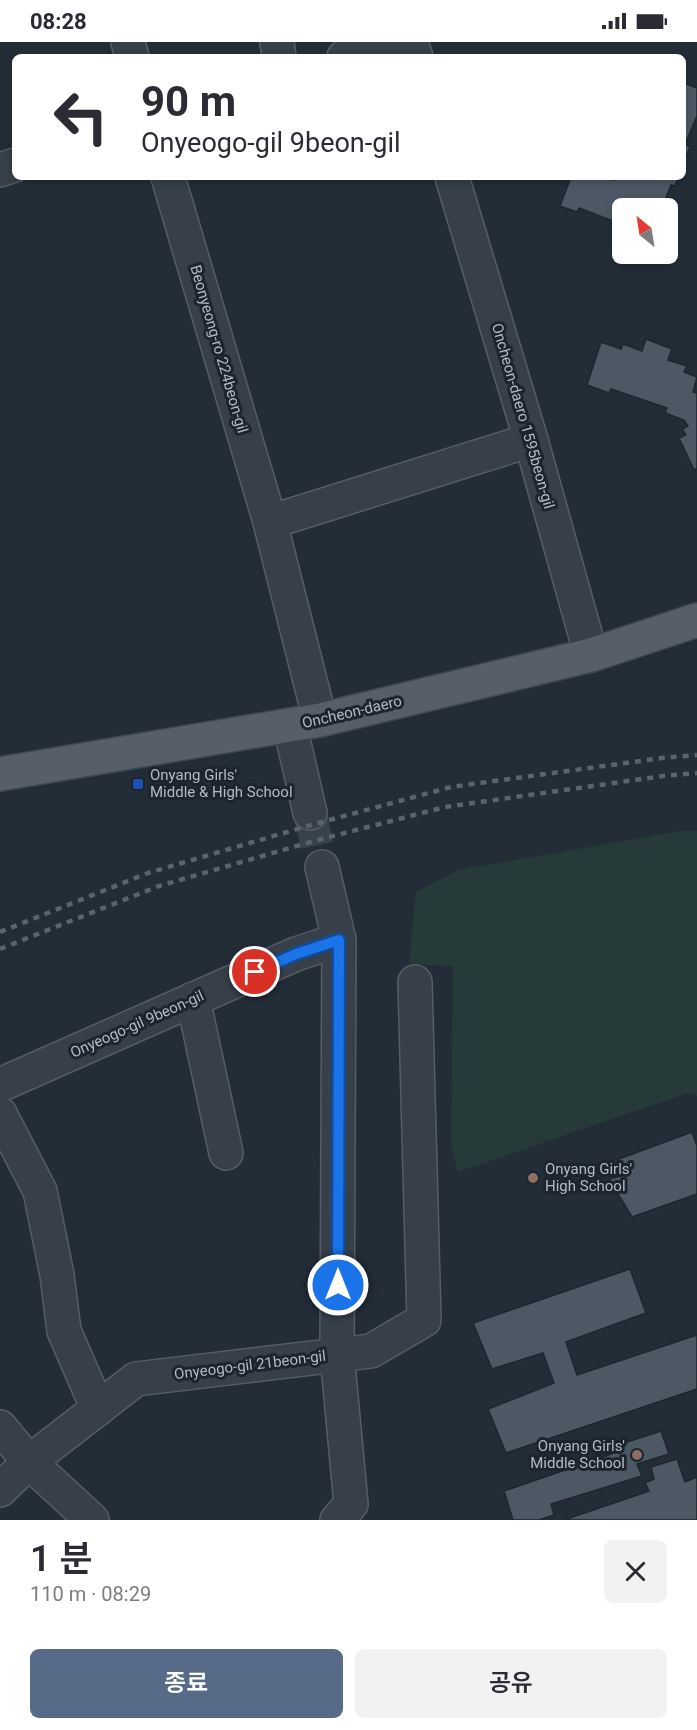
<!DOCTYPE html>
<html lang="ko">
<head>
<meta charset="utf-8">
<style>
  body { margin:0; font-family:Roboto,"Noto Sans KR",sans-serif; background:#f2f2f3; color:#2b2b33; height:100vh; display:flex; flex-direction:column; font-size:22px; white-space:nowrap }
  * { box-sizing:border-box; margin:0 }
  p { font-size:20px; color:#7c7c81 }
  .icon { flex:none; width:33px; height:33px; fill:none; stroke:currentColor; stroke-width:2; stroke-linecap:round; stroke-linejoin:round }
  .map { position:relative; height:1478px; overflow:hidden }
  .side { display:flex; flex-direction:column; background:#fff; flex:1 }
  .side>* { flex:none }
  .top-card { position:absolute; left:12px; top:12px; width:674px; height:126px; border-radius:9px; box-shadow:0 3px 9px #0003; background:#fff; color:#2b2b33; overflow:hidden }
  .needle { width:39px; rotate:330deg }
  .tools { position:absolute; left:612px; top:156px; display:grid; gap:12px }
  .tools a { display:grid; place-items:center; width:66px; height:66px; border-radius:9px; background:#fff; box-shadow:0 3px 9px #0003; font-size:30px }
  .pin { position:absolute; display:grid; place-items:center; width:51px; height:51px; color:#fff; margin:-26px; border:3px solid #fff; border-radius:50%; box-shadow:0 2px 6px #0007 }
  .me { position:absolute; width:66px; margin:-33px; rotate:0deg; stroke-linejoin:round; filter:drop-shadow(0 0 4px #0008) }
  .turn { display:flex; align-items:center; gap:21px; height:126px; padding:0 30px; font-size:27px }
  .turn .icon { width:78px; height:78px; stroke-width:2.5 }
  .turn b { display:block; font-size:42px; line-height:51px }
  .round { display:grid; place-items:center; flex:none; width:63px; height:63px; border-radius:9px; background:#f2f2f3 }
  .head { display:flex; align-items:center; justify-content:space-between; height:102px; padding:0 30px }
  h1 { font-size:36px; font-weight:600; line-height:45px }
  .button { display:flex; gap:12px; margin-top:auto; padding:12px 30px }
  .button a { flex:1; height:69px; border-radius:9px; background:#576a88; color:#fff; font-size:24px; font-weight:600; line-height:69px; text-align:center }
  .button a+a { background:#f2f2f3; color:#2b2b33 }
  .status { display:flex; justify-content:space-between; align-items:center; height:42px; padding:0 30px; background:#fff; direction:ltr }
  .status svg { height:16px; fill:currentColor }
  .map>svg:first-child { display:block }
</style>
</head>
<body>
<div class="status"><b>08:28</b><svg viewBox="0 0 49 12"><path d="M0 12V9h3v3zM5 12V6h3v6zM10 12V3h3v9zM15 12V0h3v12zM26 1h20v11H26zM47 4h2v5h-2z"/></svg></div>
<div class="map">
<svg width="697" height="1478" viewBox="0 0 697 1478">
  <rect width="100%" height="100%" fill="#232d38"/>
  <polygon fill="#263a3a" points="681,789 697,789 697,1054 688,1051 458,1130 451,1104 453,924 409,922 416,850 458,828"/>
  <g fill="#4c5864" stroke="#1e262f" stroke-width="1.5">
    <polygon points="682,40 697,46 697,74 685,102 690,105 682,124"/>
    <polygon points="571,135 605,135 614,138 616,135 678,135 675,144 671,143 662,166 622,166 622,189 616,186 618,181 579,166 577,170 560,164"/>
    <polygon points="646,297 672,307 668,318 687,324 684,330 697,335 693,350 697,351 697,426 694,428 679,396 686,393 682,387 688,384 684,378 665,371 667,366 611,347 609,351 587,343 601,300 621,307 623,302 642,309"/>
    <polygon points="692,1090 697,1104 697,1152 632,1175 609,1137 622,1134 619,1117"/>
    <polygon points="630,1227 646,1271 566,1300 577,1333 697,1293 697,1347 506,1411 488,1367 554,1341 543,1311 492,1327 473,1281"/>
    <polygon points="661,1389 669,1412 637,1422 642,1434 551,1462 554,1473 539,1478 513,1478 504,1449 623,1408 621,1402"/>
    <polygon points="677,1417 685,1440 697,1435 697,1478 564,1478 649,1449 645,1441 654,1437 651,1425"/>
  </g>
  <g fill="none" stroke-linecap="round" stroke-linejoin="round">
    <polyline stroke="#38424d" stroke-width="33" stroke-dasharray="33 16" stroke-linecap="butt" points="310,771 322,825"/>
    <g stroke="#555d66" stroke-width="36">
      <g id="minor">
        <polyline points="128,0 132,15"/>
        <polyline points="277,0 279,15"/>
        <polyline points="411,0 416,15"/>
        <polyline points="344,15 390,0"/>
        <polyline points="0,128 15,123"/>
        <polyline points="168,135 270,480 320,678"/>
        <polyline points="452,135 531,398 591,613"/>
        <polyline points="270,480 531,398"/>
        <polyline points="290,684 310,771"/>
        <polyline points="322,825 339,898 337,1312 351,1462 337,1478"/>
        <polyline points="193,957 226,1111"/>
        <polyline points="0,1043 296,912 339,898"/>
        <polyline points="0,1072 40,1149 57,1233 64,1289 98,1367"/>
        <polyline points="0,1385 29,1420 92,1478"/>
        <polyline points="0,1448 29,1420 136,1337 371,1309 424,1278 415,940"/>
      </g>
    </g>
    <g stroke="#404852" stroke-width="36">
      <polyline id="major" points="0,732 320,678 591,613 697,578"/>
    </g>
    <use href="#minor" stroke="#373f49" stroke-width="33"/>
    <use href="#major" stroke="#555e69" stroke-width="33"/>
    <g stroke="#59646f" stroke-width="4.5" stroke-dasharray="6 6" stroke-linecap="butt">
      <polyline points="0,890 148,831 311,783 451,745 662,716 697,713"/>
      <polyline points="0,907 159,844 314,799 445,765 663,734 697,731"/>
    </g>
  </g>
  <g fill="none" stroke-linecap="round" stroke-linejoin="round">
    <g stroke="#114b97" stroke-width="15">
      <polyline id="route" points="255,930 296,912 339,898 338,1243"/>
    </g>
    <use href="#route" stroke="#1a73e8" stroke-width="10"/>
  </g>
  <rect fill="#1a4fb4" stroke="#1c242d" stroke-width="2" x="132" y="736" width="12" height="12" rx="3"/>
  <g fill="#8d6e63" stroke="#1c242d" stroke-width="2">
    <circle cx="533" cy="1136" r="6"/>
    <circle cx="637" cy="1413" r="6"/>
  </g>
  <g text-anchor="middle" stroke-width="6" stroke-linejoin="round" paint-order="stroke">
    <g font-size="15" fill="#b2bac5" stroke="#1c242d">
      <text transform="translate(219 307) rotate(74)" y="5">Beonyeong-ro 224beon-gil</text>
      <text transform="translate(523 374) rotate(74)" y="5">Oncheon-daero 1595beon-gil</text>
      <text transform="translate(352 670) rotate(-13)" y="5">Oncheon-daero</text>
      <text transform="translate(137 982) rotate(-24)" y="5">Onyeogo-gil 9beon-gil</text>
      <text transform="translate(250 1323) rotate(-7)" y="5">Onyeogo-gil 21beon-gil</text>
    </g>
    <g font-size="15" fill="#b2bac5" stroke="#1c242d" text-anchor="start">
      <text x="150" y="738">Onyang Girls'<tspan x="150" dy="17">Middle &amp; High School</tspan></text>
      <text x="545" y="1132">Onyang Girls'<tspan x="545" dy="17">High School</tspan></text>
      <text x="625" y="1409" text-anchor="end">Onyang Girls'<tspan x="625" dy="17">Middle School</tspan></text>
    </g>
  </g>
</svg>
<div class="tools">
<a><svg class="needle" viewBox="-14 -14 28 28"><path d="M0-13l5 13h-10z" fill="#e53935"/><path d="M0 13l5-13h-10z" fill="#7c7c81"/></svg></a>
</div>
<div class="pin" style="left:255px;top:930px;background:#d93025"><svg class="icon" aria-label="arrive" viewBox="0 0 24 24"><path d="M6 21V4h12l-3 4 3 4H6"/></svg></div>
<svg class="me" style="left:338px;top:1243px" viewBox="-20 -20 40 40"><circle r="17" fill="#1a73e8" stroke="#fff" stroke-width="3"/><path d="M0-11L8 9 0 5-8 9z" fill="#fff"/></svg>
<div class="top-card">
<div class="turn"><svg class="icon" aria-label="left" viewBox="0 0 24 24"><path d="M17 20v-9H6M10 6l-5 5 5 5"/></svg><div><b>90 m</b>Onyeogo-gil 9beon-gil</div></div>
</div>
</div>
<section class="side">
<div class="head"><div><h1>1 분</h1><p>110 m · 08:29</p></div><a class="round"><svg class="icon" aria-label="close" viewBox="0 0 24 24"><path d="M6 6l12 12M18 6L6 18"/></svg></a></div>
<div class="button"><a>종료</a><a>공유</a></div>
</section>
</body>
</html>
